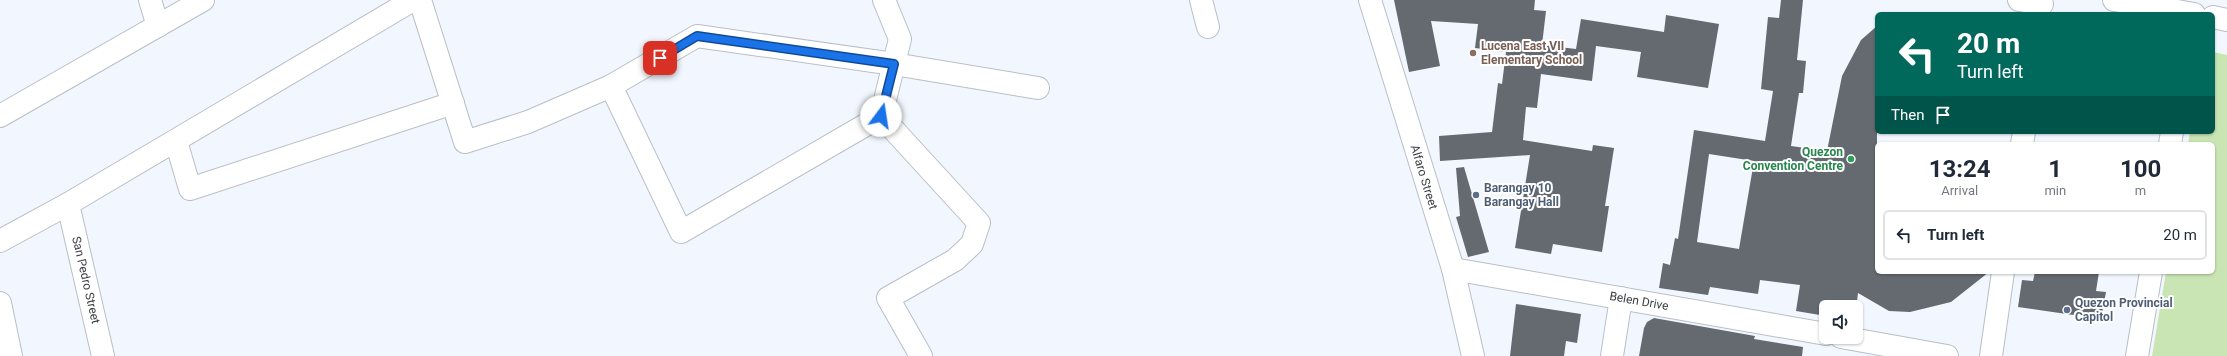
<!DOCTYPE html>
<html lang="en">
<head>
<meta charset="utf-8">
<style>
  body { margin:0; font-family:Roboto,sans-serif; background:#f6f6f7; color:#1f2937; height:100vh; display:flex; flex-direction:column; font-size:15px; white-space:nowrap }
  * { box-sizing:border-box; margin:0 }
  p { font-size:13px; color:#747a83 }
  .icon { flex:none; width:22px; height:22px; fill:none; stroke:currentColor; stroke-width:2; stroke-linecap:round; stroke-linejoin:round }
  .map { position:relative; flex:1; overflow:hidden }
  .sheet { position:absolute; left:1875px; top:142px; width:340px; height:132px; display:flex; flex-direction:column; background:#fff; border-radius:6px; box-shadow:0 1px 3px #0004 }
  .sheet>* { flex:none }
  .hud { position:absolute; left:1875px; top:12px; width:340px; height:122px; border-radius:6px; box-shadow:0 1px 3px #0004; background:#00695c; color:#fff; overflow:hidden }
  .controls { position:absolute; left:1819px; top:300px; display:grid; gap:8px }
  .controls a { display:grid; place-items:center; width:44px; height:44px; border-radius:6px; background:#fff; box-shadow:0 1px 3px #0004; font-size:20px }
  .pin { position:absolute; display:grid; place-items:center; width:34px; height:34px; color:#fff; margin:-17px; border-radius:8px; box-shadow:0 2px 6px #0006 }
  .me { position:absolute; width:44px; margin:-22px; rotate:14deg; stroke-linejoin:round; filter:drop-shadow(0 0 3px #0008) }
  .turn { display:flex; align-items:center; gap:14px; height:84px; padding:0 16px; font-size:18px }
  .turn .icon { width:52px; height:52px; stroke-width:2.5 }
  .turn b { display:block; font-size:28px; line-height:34px }
  .then { display:flex; align-items:center; height:38px; padding:0 16px; background:#0003; gap:8px; font-size:15px }
  .eta { display:flex; justify-content:space-evenly; align-items:center; height:68px; text-align:center }
  .eta b { font-size:24px; font-weight:700; line-height:28px }
  ul { padding:0; list-style:none }
  li { display:flex; align-items:center; gap:12px; height:50px; margin:0 8px 6px; padding:0 8px; border:2px solid #e0e1e3; border-radius:6px }
  li div { flex:1 }
  li b { display:block; font-size:15px }
  li em { font-style:normal }
  .map>svg:first-child { display:block }
</style>
</head>
<body>
<div class="map">
<svg width="2227" height="356" viewBox="0 0 2227 356">
  <rect width="100%" height="100%" fill="#f2f7ff"/>
  <polygon fill="#c8e5b3" points="2213,52 2227,55 2227,356 2152,356 2166,272 2213,272 2213,144 2188,144 2190,132 2213,132"/>
  <g fill="#656970" fill-rule="evenodd">
    <polygon points="1394,0 1535,0 1534,10 1546,11 1542,45 1576,49 1581,19 1664,32 1666,15 1719,24 1708,88 1637,77 1641,52 1596,46 1592,81 1541,74 1537,108 1526,107 1523,140 1592,151 1593,145 1614,148 1605,206 1609,206 1602,252 1553,244 1551,254 1515,248 1530,155 1440,161 1439,136 1492,132 1498,83 1502,84 1506,52 1475,48 1478,24 1431,21 1440,66 1409,72"/>
    <path d="M1781,0H1803L1797,60L1806,61L1803,93H1799L1791,146L1827,151L1842,76L1861,40L1877,26V272H1989L1951,302L1910,312L1889,311L1858,293L1856,310V307H1826V316L1796,311L1800,285L1760,280L1758,294L1710,287L1708,295L1659,288L1663,263L1670,265L1675,238L1678,239L1694,130L1765,141L1773,91L1761,89L1768,17L1779,18ZM1709,154L1754,161L1739,249L1697,242Z"/>
    <polygon points="1464,167 1489,252 1468,257 1456,217 1460,216 1456,168"/>
    <polygon points="2035,272 2099,272 2096,291 2106,292 2101,319 2018,307 2022,280 2033,281"/>
    <polygon points="1516,304 1581,314 1577,343 1566,341 1564,356 1510,356"/>
    <polygon points="1654,318 1755,336 1754,339 1803,347 1802,356 1639,356 1644,328 1647,322"/>
  </g>
  <g fill="none" stroke-linecap="round" stroke-linejoin="round">
    <g stroke="#babec6" stroke-width="24">
      <g id="street">
        <polyline points="150,0 158,26"/>
        <polyline points="420,0 465,142 528,122 611,86 681,232 881,116 900,39 884,0"/>
        <polyline points="1201,0 1208,27"/>
        <polyline points="1370,0 1453,269 1473,356"/>
        <polyline points="2019,0 2042,4"/>
        <polyline points="2114,0 2194,14"/>
        <polyline points="2213,17 2227,20"/>
        <polyline points="611,86 697,36 894,64 1038,88"/>
        <polyline points="0,116 203,0"/>
        <polyline points="881,116 979,223 972,244 955,260 888,298 921,356"/>
        <polyline points="176,141 190,189 453,103"/>
        <polyline points="2022,144 2024,132"/>
        <polyline points="2170,144 2172,132"/>
        <polyline points="68,204 103,356"/>
        <polyline points="0,241 68,204 413,0"/>
        <polyline points="1453,269 1826,334"/>
        <polyline points="0,303 11,356"/>
        <polyline points="1841,337 1947,356"/>
        <polyline points="1612,356 1621,298"/>
        <polyline points="1991,356 2003,272"/>
        <polyline points="2137,356 2151,272"/>
      </g>
    </g>
    <use href="#street" stroke="#fff" stroke-width="22"/>
  </g>
  <g fill="none" stroke-linecap="round" stroke-linejoin="round">
    <g stroke="#114b97" stroke-width="10">
      <polyline id="route" points="660,58 697,36 894,64 881,116"/>
    </g>
    <use href="#route" stroke="#1a73e8" stroke-width="7"/>
  </g>
  <circle fill="#8d6e63" stroke="#fff" stroke-width="1.5" cx="1473" cy="53" r="4"/>
  <circle fill="#2e9e5b" stroke="#fff" stroke-width="1.5" cx="1851" cy="159" r="4"/>
  <g fill="#5c6f8a" stroke="#fff" stroke-width="1.5">
    <circle cx="1476" cy="195" r="4"/>
    <circle cx="2067" cy="310" r="4"/>
  </g>
  <g text-anchor="middle" stroke-width="4" stroke-linejoin="round" paint-order="stroke">
    <g font-size="12" font-weight="bold" fill="#785e54" stroke="#fff" text-anchor="start">
      <text x="1481" y="50">Lucena East VII<tspan x="1481" dy="14">Elementary School</tspan></text>
    </g>
    <g font-size="12" font-weight="bold" fill="#27864d" stroke="#fff" text-anchor="end">
      <text x="1843" y="156">Quezon<tspan x="1843" dy="14">Convention Centre</tspan></text>
    </g>
    <g font-size="12" fill="#3b3d40" stroke="#fff">
      <text transform="translate(1424 177) rotate(73)" y="4">Alfaro Street</text>
      <text transform="translate(86 280) rotate(77)" y="4">San Pedro Street</text>
      <text transform="translate(1639 301) rotate(10)" y="4">Belen Drive</text>
    </g>
    <g font-size="12" font-weight="bold" fill="#4e5e75" stroke="#fff" text-anchor="start">
      <text x="1484" y="192">Barangay 10<tspan x="1484" dy="14">Barangay Hall</tspan></text>
      <text x="2075" y="307">Quezon Provincial<tspan x="2075" dy="14">Capitol</tspan></text>
    </g>
  </g>
</svg>
<div class="controls">
<a><svg class="icon" aria-label="sound" viewBox="0 0 24 24"><path d="M4 9h4l5-4v14l-5-4H4zM17 9q2 3 0 6"/></svg></a>
</div>
<div class="pin" style="left:660px;top:58px;background:#d93025"><svg class="icon" aria-label="arrive" viewBox="0 0 24 24"><path d="M6 21V4h12l-3 4 3 4H6"/></svg></div>
<svg class="me" style="left:881px;top:116px" viewBox="-20 -20 40 40"><circle r="19" fill="#fff"/><path d="M0-13L10 11 0 6-10 11z" fill="#1a73e8"/></svg>
<div class="hud">
<div class="turn"><svg class="icon" aria-label="left" viewBox="0 0 24 24"><path d="M17 20v-9H6M10 6l-5 5 5 5"/></svg><div><b>20 m</b>Turn left</div></div>
<div class="then">Then<svg class="icon" aria-label="arrive" viewBox="0 0 24 24"><path d="M6 21V4h12l-3 4 3 4H6"/></svg></div>
</div>
<section class="sheet">
<div class="eta">
<div><b>13:24</b><p>Arrival</p></div>
<div><b>1</b><p>min</p></div>
<div><b>100</b><p>m</p></div>
</div>
<ul>
<li><svg class="icon" aria-label="left" viewBox="0 0 24 24"><path d="M17 20v-9H6M10 6l-5 5 5 5"/></svg><div><b>Turn left</b></div><em>20 m</em></li>
</ul>
</section>
</div>
</body>
</html>
